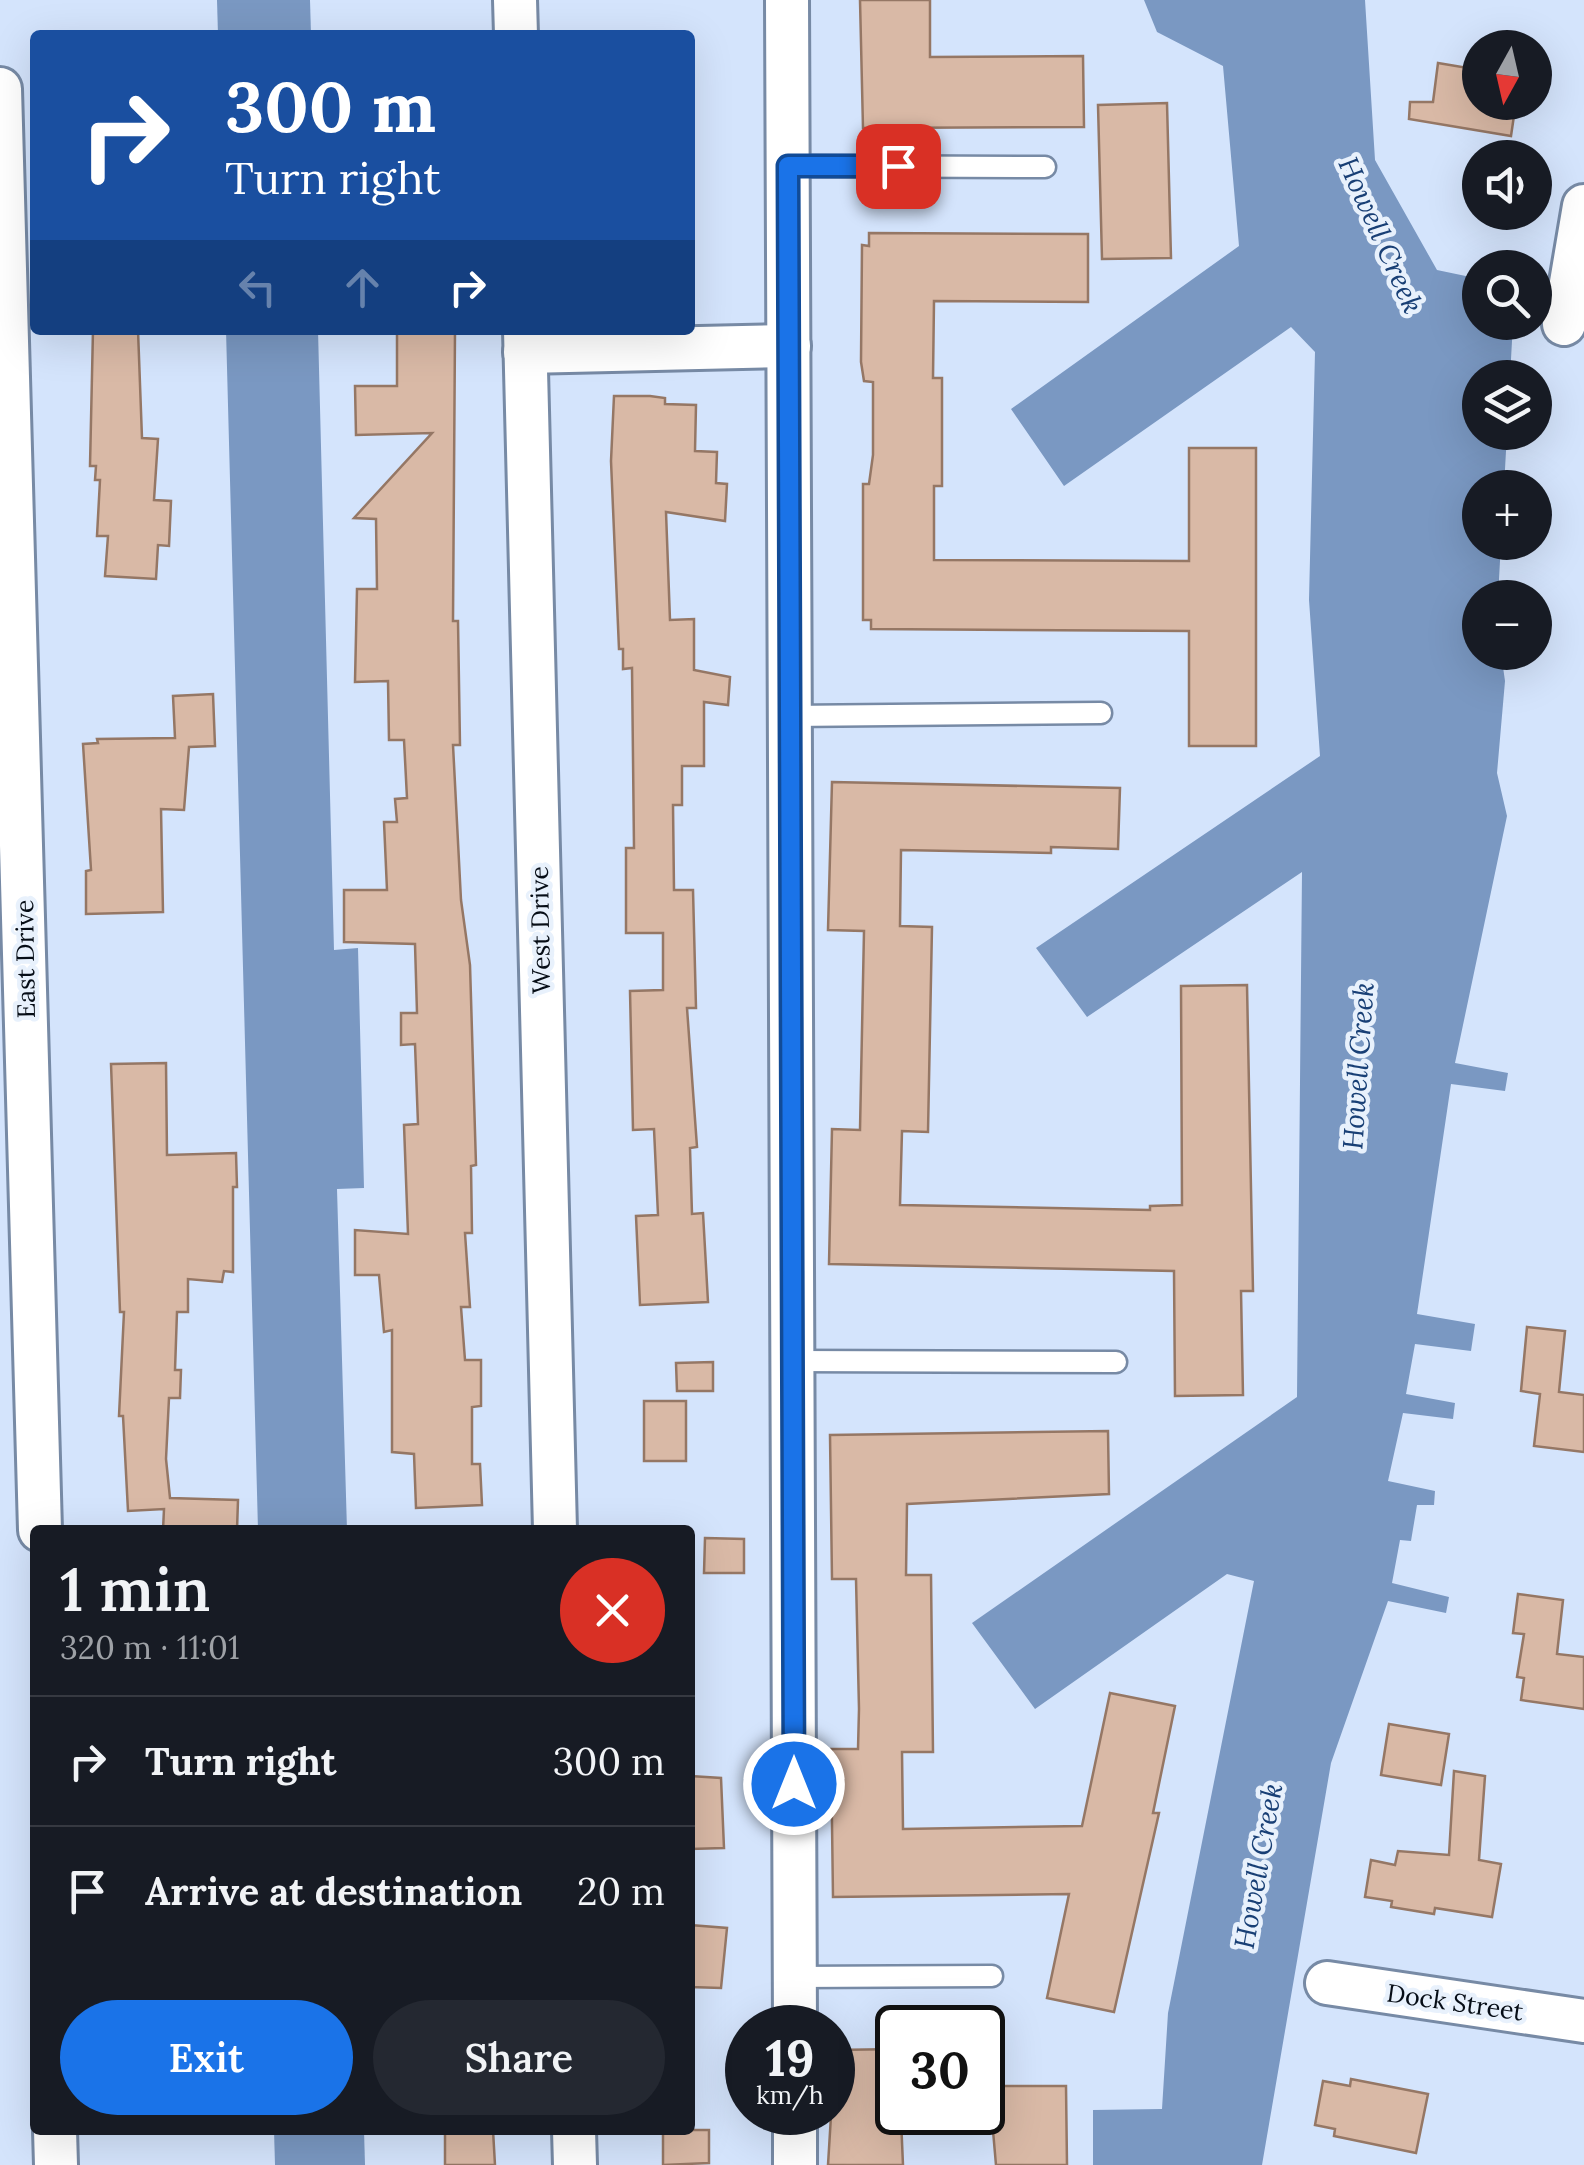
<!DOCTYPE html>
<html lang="en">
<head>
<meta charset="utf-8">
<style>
  body { margin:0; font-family:Lora,serif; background:#242831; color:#f1f3f6; height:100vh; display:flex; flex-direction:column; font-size:38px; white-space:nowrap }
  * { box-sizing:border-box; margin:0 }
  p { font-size:32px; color:#9ea1a6 }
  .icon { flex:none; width:55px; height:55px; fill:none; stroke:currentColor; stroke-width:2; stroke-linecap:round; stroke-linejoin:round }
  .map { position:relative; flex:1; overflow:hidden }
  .drawer { position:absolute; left:30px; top:1525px; width:665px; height:610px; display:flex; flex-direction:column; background:#171b24; border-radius:10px; box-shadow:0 10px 40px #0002 }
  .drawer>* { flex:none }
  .guide { position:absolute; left:30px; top:30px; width:665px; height:305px; border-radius:10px; box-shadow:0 10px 40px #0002; background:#1a4fa0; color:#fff; overflow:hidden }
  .needle { width:65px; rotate:188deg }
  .tools { position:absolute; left:1462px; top:30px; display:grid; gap:20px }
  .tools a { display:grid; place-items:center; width:90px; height:90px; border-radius:50%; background:#171b24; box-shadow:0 10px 40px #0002; font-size:50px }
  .speed { position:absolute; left:725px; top:2005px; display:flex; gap:20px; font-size:50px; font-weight:700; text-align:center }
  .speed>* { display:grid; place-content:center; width:130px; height:130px; border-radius:50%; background:#171b24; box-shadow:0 10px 40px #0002; line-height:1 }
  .speed small { font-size:25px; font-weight:400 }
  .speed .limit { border:5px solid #111; border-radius:15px; background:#fff; color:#111 }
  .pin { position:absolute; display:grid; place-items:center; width:85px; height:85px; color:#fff; margin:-42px; border-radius:20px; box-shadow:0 5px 15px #0006 }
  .me { position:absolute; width:110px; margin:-55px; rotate:0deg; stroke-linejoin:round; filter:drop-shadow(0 0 8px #0008) }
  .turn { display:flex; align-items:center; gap:35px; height:210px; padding:0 30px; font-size:45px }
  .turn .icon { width:130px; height:130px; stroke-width:2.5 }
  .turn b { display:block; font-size:70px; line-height:85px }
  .lanes { display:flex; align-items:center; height:95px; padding:0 30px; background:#0003; justify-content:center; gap:50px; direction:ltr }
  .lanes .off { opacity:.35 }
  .round { display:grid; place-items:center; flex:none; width:105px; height:105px; border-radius:52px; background:#242831 }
  .overview { display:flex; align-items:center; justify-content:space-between; height:170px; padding:0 30px }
  h1 { font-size:60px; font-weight:600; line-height:75px }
  .button { display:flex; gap:20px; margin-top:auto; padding:20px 30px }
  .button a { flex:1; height:115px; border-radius:60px; background:#1a73e8; color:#fff; font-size:40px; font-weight:600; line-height:115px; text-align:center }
  .button a+a { background:#242831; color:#f1f3f6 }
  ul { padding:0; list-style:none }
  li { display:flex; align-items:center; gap:30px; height:130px; padding:0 30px; border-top:2px solid #363941 }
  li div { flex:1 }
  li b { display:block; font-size:38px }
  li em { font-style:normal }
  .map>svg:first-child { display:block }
</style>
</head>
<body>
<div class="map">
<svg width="1584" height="2165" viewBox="0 0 1584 2165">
  <rect width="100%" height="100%" fill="#d4e4fc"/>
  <g fill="#7a98c2">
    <polygon points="217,0 310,0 311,35 218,35"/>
    <polygon points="1144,0 1365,0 1375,160 1437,270 1480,279 1480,322 1513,323 1510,377 1480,378 1480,432 1507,433 1504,487 1480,488 1480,542 1501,543 1498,597 1480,598 1480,652 1501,653 1505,681 1497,773 1507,816 1455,1063 1508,1073 1505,1091 1451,1084 1417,1314 1475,1324 1471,1351 1415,1344 1406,1394 1455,1403 1453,1419 1403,1413 1388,1481 1435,1491 1434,1505 1417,1505 1411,1541 1400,1540 1392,1583 1449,1597 1446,1613 1388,1601 1331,1763 1262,2165 1093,2165 1093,2110 1162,2109 1168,2013 1254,1581 1227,1574 1035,1709 972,1623 1297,1397 1302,872 1087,1017 1036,948 1320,756 1309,600 1315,352 1291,327 1064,486 1011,409 1239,246 1223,66 1157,32"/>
    <polygon points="226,330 318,330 334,950 358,948 364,1188 337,1189 347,1530 258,1530"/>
    <polygon points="274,2130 364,2130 365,2165 275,2165"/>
  </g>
  <g fill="#d9b9a6" stroke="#957765" stroke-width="2.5">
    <polygon points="860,0 930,0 930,57 1083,56 1084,127 863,128"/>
    <polygon points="1438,63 1480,70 1480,102 1516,102 1511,136 1409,119 1410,102 1433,102"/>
    <polygon points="1167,103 1171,258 1102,259 1098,105"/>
    <polygon points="869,233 1088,234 1088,302 934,301 933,378 942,378 942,486 934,486 934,560 1189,561 1189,448 1256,448 1256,746 1189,746 1189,631 871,629 871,620 863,620 863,484 869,484 873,455 873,382 864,381 861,362 862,245 869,246"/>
    <polygon points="93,330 138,330 142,438 158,439 154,500 171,501 169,546 158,545 156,579 105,576 108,536 97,536 100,480 95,480 96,466 90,466"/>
    <polygon points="397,330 455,330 453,621 458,621 460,745 453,745 461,900 470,965 476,1165 471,1166 472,1233 465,1233 470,1307 461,1307 465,1360 481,1360 481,1406 472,1407 472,1464 480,1464 482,1505 416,1508 414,1454 392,1452 392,1330 384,1332 379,1275 355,1275 355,1230 408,1234 404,1125 418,1124 415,1044 401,1045 401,1013 417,1013 415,944 344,942 344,890 387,890 384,822 397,822 395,799 407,798 404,740 389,740 388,681 355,682 357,589 377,589 376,519 354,518 432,433 356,435 355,386 397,386"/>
    <polygon points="614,396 650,396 665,398 665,404 696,405 695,451 717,452 716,483 727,484 725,521 666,512 670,620 694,619 694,670 730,677 728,705 704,702 704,766 682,766 682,805 673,805 674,890 693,890 696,1008 687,1008 697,1147 690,1148 692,1214 703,1213 708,1302 640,1305 636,1216 658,1215 654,1129 633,1130 630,991 663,990 663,933 626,933 626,848 634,848 632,668 623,669 623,649 619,649 611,461"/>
    <polygon points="213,694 215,746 189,747 184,810 161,809 163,912 86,914 86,871 91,870 83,744 98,743 97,739 175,738 173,696"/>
    <polygon points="832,782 1120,788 1118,849 1051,847 1051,853 901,850 900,926 932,927 928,1132 902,1131 900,1205 1150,1210 1150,1206 1182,1205 1181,986 1247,985 1253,1291 1241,1291 1243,1395 1175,1396 1174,1271 829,1264 832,1129 860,1130 864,931 828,930"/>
    <polygon points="166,1063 167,1155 236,1153 237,1187 233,1187 233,1272 224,1271 222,1282 188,1279 188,1312 177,1312 175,1370 181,1370 180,1398 169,1398 166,1459 170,1498 238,1500 237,1530 163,1530 164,1509 128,1511 123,1416 119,1416 124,1312 120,1312 111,1064"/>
    <polygon points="1527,1327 1565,1331 1559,1392 1584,1395 1584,1452 1534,1446 1540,1394 1521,1391"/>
    <polygon points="713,1362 713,1391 677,1391 676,1363"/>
    <rect x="644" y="1401" width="42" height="60"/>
    <polygon points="1108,1431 1109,1494 907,1504 906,1575 931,1575 933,1752 902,1752 903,1829 1082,1826 1110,1693 1175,1706 1153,1813 1159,1813 1114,2012 1047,1998 1069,1894 833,1897 831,1749 858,1749 859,1709 856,1579 832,1579 830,1435"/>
    <polygon points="705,1538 744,1539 744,1573 704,1573"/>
    <polygon points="1518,1594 1563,1600 1557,1654 1584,1657 1584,1709 1521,1700 1524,1678 1517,1677 1524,1634 1513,1633"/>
    <polygon points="1389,1724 1449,1734 1441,1785 1381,1775"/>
    <polygon points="1454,1771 1485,1776 1479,1860 1501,1864 1492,1917 1435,1908 1434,1914 1391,1907 1392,1901 1365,1897 1371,1860 1395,1865 1398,1851 1449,1855"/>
    <polygon points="690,1776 721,1778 724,1848 690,1849"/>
    <polygon points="690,1925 727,1928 721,1988 690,1987"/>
    <polygon points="898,2049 903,2165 828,2165 835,2050"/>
    <polygon points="1351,2079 1428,2094 1416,2153 1334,2136 1335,2129 1315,2125 1323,2081 1350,2086"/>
    <polygon points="982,2086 1066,2086 1067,2165 996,2165 992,2119 982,2119"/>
    <polygon points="445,2130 493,2130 495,2165 445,2165"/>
    <polygon points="663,2130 709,2130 709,2163 663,2165"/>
  </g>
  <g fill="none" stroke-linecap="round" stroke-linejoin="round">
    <g stroke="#778aa5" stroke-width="25">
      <g id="lane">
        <polyline points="788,166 1045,167"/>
        <polyline points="790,716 1101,713"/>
        <polyline points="792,1361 1116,1362"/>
        <polyline points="795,1977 992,1976"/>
      </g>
    </g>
    <g stroke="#778aa5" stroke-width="48">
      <g id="street">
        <polyline points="515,0 516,35"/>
        <polyline points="787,0 795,2028"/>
        <polyline points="0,89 40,1530"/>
        <polyline points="1564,324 1584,206"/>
        <polyline points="525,330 555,1530"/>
        <polyline points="525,352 789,346"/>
        <polyline points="1327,1983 1584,2021"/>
        <polyline points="795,2112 795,2165"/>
        <polyline points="55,2130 56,2165"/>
        <polyline points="574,2130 575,2165"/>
      </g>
    </g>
    <use href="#lane" stroke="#fff" stroke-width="20"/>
    <use href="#street" stroke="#fff" stroke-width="42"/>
  </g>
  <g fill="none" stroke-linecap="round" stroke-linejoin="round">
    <g stroke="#114b97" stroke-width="25">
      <polyline id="route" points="794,1784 788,166 898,166"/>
    </g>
    <use href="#route" stroke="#1a73e8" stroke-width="18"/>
  </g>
  <g text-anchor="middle" stroke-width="9" stroke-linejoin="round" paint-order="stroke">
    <g font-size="25" fill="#060d16" stroke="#e8f1fc">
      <text transform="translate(540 930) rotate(-91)" y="9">West Drive</text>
      <text transform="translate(25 959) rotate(-91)" y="9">East Drive</text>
      <text transform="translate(1455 2002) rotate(8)" y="9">Dock Street</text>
    </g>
    <g font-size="28" font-style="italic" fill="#183f75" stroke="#e8f1fc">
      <text transform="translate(1381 235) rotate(66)" y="10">Howell Creek</text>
      <text transform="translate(1358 1066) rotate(-86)" y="10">Howell Creek</text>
      <text transform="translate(1258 1866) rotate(-80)" y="10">Howell Creek</text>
    </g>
  </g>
</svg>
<div class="tools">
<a><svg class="needle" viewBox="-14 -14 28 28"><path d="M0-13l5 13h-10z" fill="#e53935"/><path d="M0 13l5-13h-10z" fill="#9ea1a6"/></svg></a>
<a><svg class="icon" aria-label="sound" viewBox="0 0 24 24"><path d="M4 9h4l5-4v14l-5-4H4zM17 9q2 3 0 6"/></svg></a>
<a><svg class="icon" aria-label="search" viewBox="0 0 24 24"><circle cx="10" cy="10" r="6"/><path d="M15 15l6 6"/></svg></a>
<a><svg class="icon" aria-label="layers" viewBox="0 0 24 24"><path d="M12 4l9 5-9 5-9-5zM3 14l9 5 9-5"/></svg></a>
<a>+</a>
<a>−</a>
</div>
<div class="speed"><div>19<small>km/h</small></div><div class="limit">30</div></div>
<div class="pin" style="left:898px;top:166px;background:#d93025"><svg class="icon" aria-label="arrive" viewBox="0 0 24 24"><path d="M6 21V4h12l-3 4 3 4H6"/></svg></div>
<svg class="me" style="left:794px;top:1784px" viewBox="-20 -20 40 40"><circle r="17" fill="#1a73e8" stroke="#fff" stroke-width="3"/><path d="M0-11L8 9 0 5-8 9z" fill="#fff"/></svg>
<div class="guide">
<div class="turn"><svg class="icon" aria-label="right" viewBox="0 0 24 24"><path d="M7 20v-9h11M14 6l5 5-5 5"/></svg><div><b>300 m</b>Turn right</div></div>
<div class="lanes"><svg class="icon off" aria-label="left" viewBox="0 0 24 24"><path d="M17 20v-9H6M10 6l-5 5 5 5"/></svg><svg class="icon off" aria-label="ahead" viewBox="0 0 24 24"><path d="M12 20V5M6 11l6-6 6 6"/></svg><svg class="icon" aria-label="right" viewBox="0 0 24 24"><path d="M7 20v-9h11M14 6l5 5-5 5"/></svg></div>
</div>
<section class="drawer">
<div class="overview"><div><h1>1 min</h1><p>320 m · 11:01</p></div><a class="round" style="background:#d93025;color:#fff"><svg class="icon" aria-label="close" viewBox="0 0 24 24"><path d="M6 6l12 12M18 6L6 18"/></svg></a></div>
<ul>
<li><svg class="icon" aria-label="right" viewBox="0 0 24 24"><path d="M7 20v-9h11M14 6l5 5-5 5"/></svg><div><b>Turn right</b></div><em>300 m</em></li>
<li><svg class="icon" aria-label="arrive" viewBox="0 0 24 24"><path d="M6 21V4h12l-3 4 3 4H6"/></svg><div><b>Arrive at destination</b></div><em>20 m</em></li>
</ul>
<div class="button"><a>Exit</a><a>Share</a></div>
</section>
</div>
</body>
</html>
